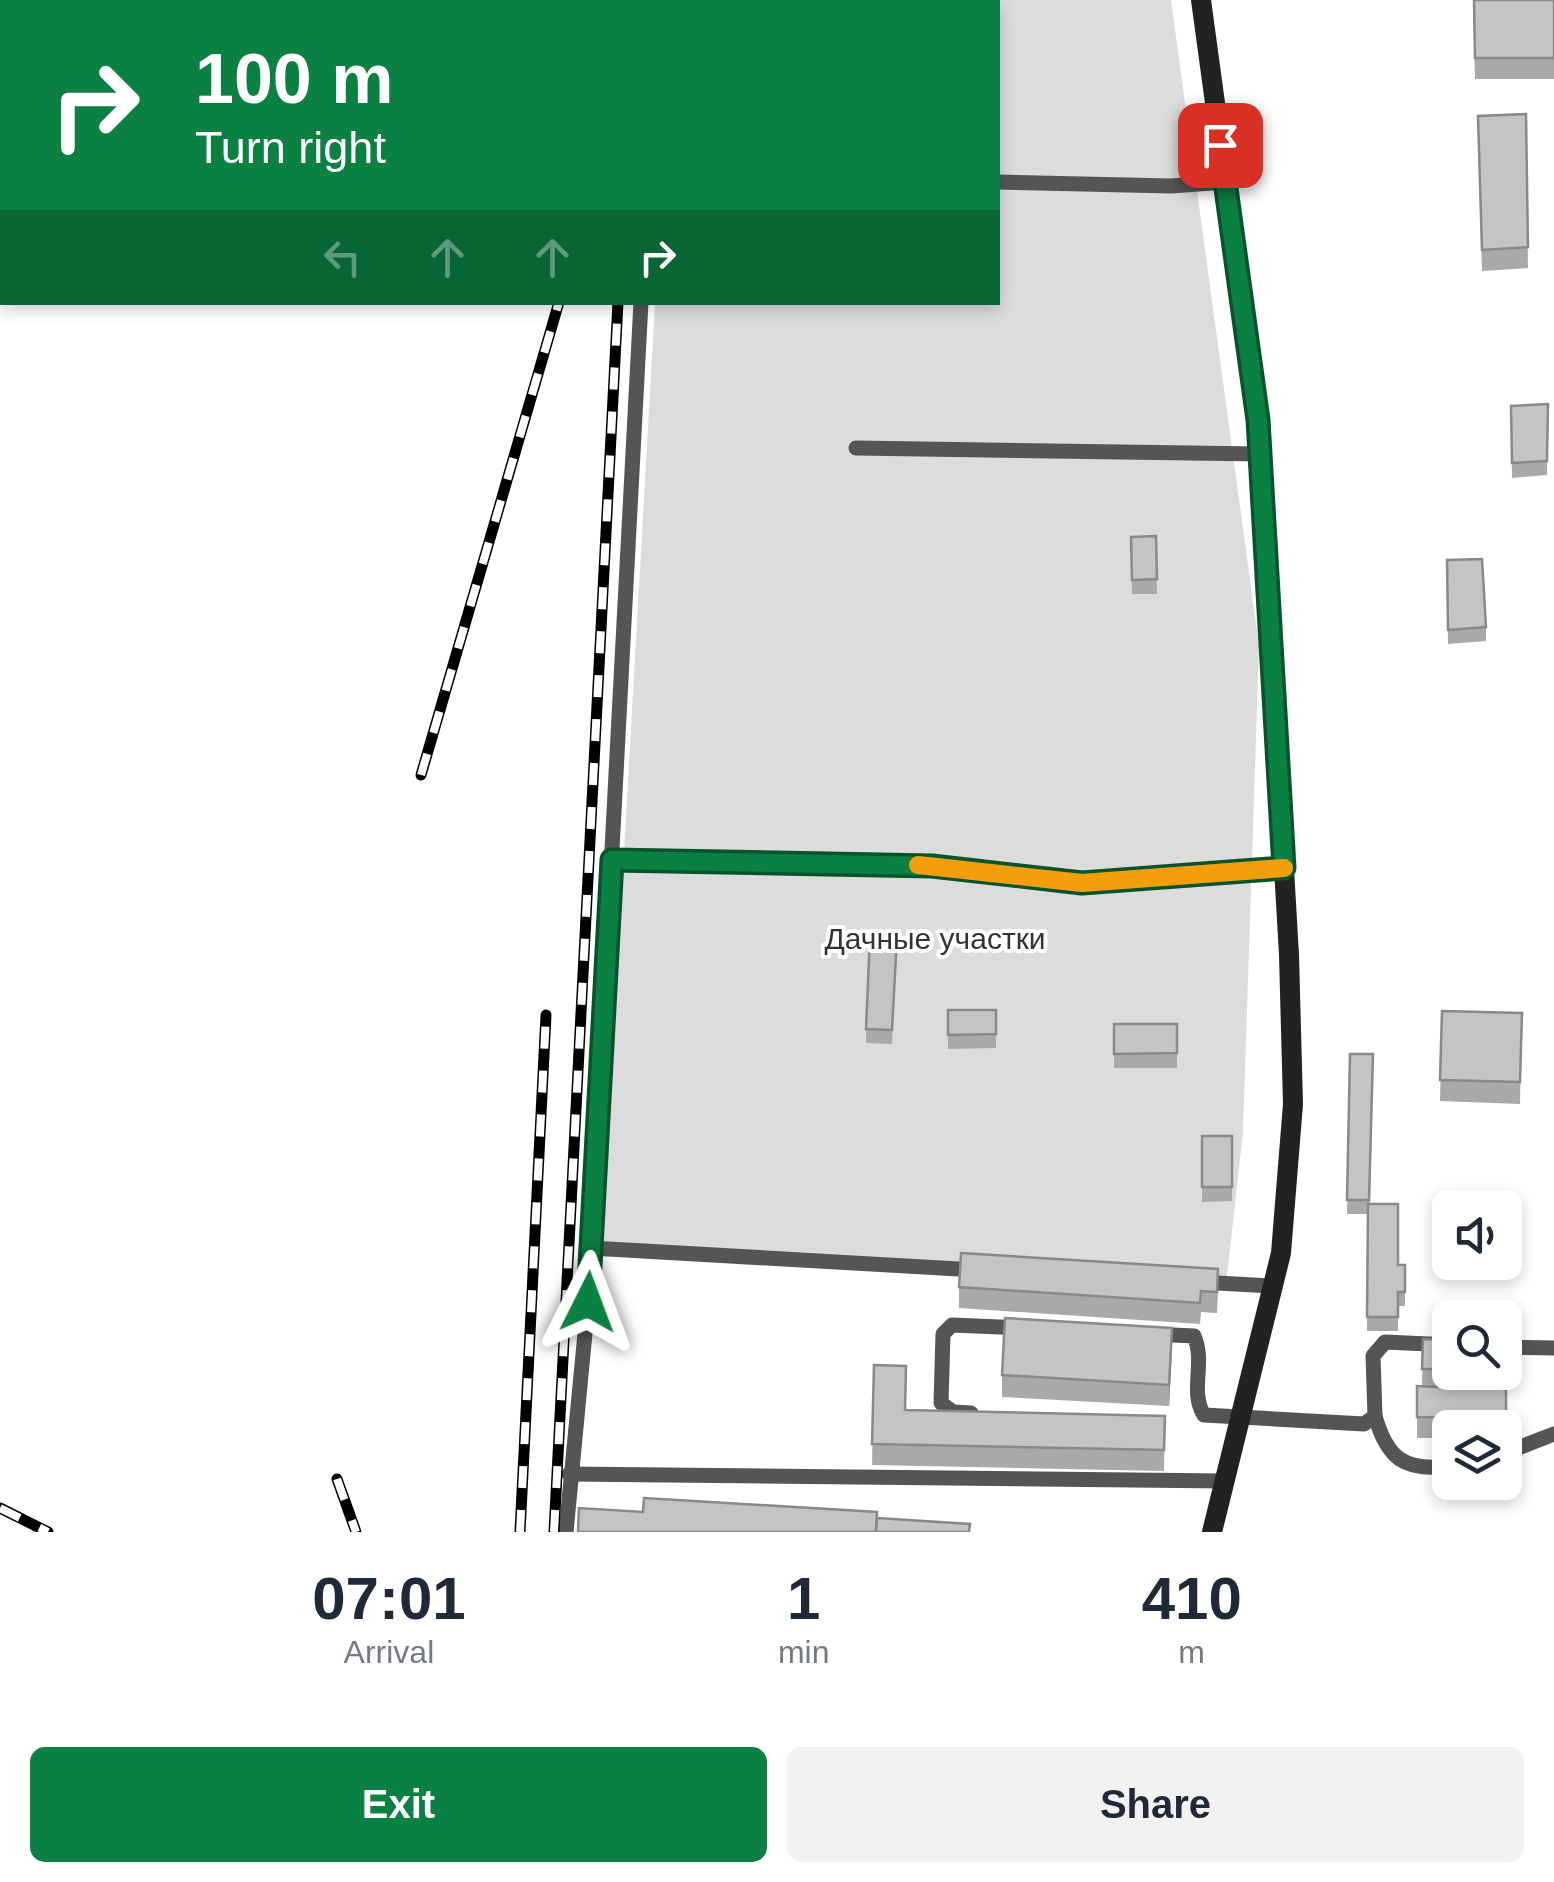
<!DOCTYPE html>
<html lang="en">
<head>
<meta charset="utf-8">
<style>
  body { margin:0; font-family:Arial,sans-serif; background:#f2f2f3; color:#1f2937; height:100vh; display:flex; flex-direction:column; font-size:38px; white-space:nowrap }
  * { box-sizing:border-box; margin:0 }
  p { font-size:32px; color:#747a83 }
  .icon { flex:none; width:55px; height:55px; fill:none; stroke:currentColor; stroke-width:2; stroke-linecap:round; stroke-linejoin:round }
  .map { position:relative; height:1532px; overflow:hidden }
  .drawer { display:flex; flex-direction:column; background:#fff; flex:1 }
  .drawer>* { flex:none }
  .hud { position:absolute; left:0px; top:0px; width:1000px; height:305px; box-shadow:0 5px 15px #0003; background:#0b8043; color:#fff; overflow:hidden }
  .tools { position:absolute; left:1432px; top:1190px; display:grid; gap:20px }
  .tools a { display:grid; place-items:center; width:90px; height:90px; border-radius:15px; background:#fff; box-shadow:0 5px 15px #0003; font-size:50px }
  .pin { position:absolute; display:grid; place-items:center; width:85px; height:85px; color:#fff; margin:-42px; border-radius:20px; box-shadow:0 5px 15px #0006 }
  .me { position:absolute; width:110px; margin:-55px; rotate:3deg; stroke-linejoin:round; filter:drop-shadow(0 0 8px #0008) }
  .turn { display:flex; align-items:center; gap:35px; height:210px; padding:0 30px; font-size:45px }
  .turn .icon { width:130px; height:130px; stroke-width:2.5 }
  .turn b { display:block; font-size:70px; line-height:85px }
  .lanes { display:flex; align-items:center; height:95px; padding:0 30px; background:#0003; justify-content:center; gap:50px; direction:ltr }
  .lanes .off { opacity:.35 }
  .eta { display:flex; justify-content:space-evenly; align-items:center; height:170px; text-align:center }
  .eta b { font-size:60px; font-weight:700; line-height:70px }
  .button { display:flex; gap:20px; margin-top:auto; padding:20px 30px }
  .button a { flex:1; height:115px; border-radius:15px; background:#0b8043; color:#fff; font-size:40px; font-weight:700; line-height:115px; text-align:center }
  .button a+a { background:#f2f2f3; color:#1f2937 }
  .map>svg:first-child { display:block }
</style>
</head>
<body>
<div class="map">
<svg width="1554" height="1532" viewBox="0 0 1554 1532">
  <rect width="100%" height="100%" fill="#fff"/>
  <polygon fill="#dcdcdc" points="672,0 1171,0 1259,646 1243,1132 1226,1284 602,1242 655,303 998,302 998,2"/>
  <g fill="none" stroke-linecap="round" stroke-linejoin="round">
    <g stroke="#555" stroke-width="15">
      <polyline points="662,2 663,0"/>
      <polyline points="998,182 1171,186 1225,182"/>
      <polyline points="856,448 1260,454"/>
      <polyline points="612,860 932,865 1083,883 1284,868"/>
      <polyline points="591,1248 976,1270"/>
      <polyline points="1199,1282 1272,1286"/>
      <path d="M1153,1334L1194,1336C1206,1363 1189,1391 1204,1415L1364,1424L1375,1416L1373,1356L1385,1342L1450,1345"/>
      <polyline points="1505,1347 1554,1348"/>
      <polyline points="971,1413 953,1412 941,1403 943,1334 952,1325 1025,1328"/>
      <path d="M1375,1416C1387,1458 1404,1472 1450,1466"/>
      <polyline points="1505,1453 1554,1434"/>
      <polyline points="569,1474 1225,1481"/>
      <polyline points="566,1532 588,1302 641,302"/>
    </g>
    <polyline stroke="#222" stroke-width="20" points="1201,0 1258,419 1289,955 1293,1104 1281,1253 1212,1532"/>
    <g stroke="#000" stroke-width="11">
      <g id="rail">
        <polyline points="634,2 634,0"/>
        <polyline points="421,775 559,302"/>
        <polyline points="337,1479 356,1532"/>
        <polyline points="0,1508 48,1532"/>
        <polyline points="520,1532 546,1015"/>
        <polyline points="554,1532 618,302"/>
      </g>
    </g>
    <use href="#rail" stroke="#fff" stroke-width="8" stroke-dasharray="22" stroke-linecap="butt"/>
  </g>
  <g fill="#a9a9a9">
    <polygon points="1473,0 1554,0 1554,79 1475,79"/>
    <polygon points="1526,114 1528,268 1482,271 1478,137"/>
    <polygon points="1548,404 1547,475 1512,478 1511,406"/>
    <polygon points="1156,536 1157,594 1132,594 1131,537"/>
    <polygon points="1447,560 1486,627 1486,641 1448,644"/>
    <polygon points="897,950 892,1044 866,1043 866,1029"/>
    <polygon points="948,1010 996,1010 996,1048 948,1049"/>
    <polygon points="1442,1011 1522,1013 1520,1104 1440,1101"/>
    <rect x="1114" y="1024" width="63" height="44"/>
    <polygon points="1350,1054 1373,1054 1370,1204 1398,1265 1405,1265 1405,1306 1398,1306 1398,1331 1367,1331 1368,1214 1347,1214"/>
    <polygon points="1202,1136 1232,1136 1232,1201 1202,1202"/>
    <polygon points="959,1287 1218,1291 1217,1313 1201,1312 1200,1324 959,1308"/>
    <polygon points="1423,1339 1450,1372 1505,1372 1505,1340 1508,1341 1506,1439 1505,1428 1450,1428 1450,1438 1417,1438 1417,1386 1422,1386"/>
    <polygon points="1172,1349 1169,1406 1002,1397 1002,1375"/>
    <polygon points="874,1365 906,1410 1165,1416 1164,1471 872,1465"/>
  </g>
  <polygon fill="#898989" points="1172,1328 1172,1349 1169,1406 1169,1385"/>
  <g fill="#c4c4c4" stroke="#898989" stroke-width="2.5">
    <polygon points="1474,0 1554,0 1554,58 1475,58"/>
    <polygon points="1526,114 1528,247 1482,250 1478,116"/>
    <polygon points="1548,404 1547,461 1512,463 1511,406"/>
    <polygon points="1156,536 1157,579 1132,580 1131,537"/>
    <polygon points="1482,559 1486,627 1448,630 1447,560"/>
    <polygon points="870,935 897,936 892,1030 866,1029"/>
    <polygon points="948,1010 996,1010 996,1034 948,1035"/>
    <polygon points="1442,1011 1522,1013 1520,1082 1440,1080"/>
    <polygon points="1114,1024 1177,1024 1177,1053 1114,1054"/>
    <polygon points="1350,1054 1373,1054 1369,1200 1347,1200"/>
    <rect x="1202" y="1136" width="30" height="51"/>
    <polygon points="1368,1204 1398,1204 1398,1265 1405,1265 1405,1292 1398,1292 1398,1317 1367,1317"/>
    <polygon points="961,1253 1218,1269 1217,1292 1201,1291 1200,1303 959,1287"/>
    <polygon points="1005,1318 1172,1328 1169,1385 1002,1375"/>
    <polygon points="1423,1339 1450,1340 1450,1372 1479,1372 1478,1388 1506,1389 1506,1418 1417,1417 1417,1386 1438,1387 1439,1369 1422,1369"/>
    <polygon points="1505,1340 1508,1341 1507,1370 1505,1370"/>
    <polygon points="874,1365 906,1366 905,1410 1165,1416 1164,1450 872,1444"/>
    <polygon points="644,1498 877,1512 876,1532 578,1532 579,1508 643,1512"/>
    <polygon points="877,1518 970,1524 969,1532 876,1532"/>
  </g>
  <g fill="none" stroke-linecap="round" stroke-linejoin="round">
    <g stroke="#07532c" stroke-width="25">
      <polyline id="route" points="588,1302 612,860 932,866 1082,883 1284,868 1258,420 1220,145"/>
    </g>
    <use href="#route" stroke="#0b8043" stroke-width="18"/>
    <polyline stroke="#f59e0b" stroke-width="18" points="918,865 1082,883 1284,868"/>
  </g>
  <g text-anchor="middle" stroke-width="8" stroke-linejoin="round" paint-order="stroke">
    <g font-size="30" fill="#333" stroke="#fff">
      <text x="935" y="949">Дачные участки</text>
    </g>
  </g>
</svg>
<div class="tools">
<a><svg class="icon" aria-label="sound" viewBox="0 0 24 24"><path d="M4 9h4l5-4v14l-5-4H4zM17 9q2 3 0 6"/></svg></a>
<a><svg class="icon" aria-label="search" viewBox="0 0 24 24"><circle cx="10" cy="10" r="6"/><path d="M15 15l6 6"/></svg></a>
<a><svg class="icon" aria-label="layers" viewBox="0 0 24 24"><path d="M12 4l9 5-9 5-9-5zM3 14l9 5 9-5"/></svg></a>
</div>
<div class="pin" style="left:1220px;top:145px;background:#d93025"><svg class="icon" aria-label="arrive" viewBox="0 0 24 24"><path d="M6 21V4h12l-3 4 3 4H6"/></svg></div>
<svg class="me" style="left:588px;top:1302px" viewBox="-20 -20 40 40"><path d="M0-17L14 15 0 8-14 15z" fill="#0b8043" stroke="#fff" stroke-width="4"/></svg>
<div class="hud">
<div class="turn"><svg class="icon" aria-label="right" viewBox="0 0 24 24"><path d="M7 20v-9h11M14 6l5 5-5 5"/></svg><div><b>100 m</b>Turn right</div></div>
<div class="lanes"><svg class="icon off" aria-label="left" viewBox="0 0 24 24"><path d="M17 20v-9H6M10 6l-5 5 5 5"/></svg><svg class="icon off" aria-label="ahead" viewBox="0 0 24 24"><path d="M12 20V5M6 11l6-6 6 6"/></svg><svg class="icon off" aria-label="ahead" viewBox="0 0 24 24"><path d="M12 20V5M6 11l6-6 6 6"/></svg><svg class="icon" aria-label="right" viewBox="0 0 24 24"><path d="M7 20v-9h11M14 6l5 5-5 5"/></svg></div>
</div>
</div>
<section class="drawer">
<div class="eta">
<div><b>07:01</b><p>Arrival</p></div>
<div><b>1</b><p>min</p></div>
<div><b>410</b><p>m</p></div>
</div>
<div class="button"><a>Exit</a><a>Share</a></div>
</section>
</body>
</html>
